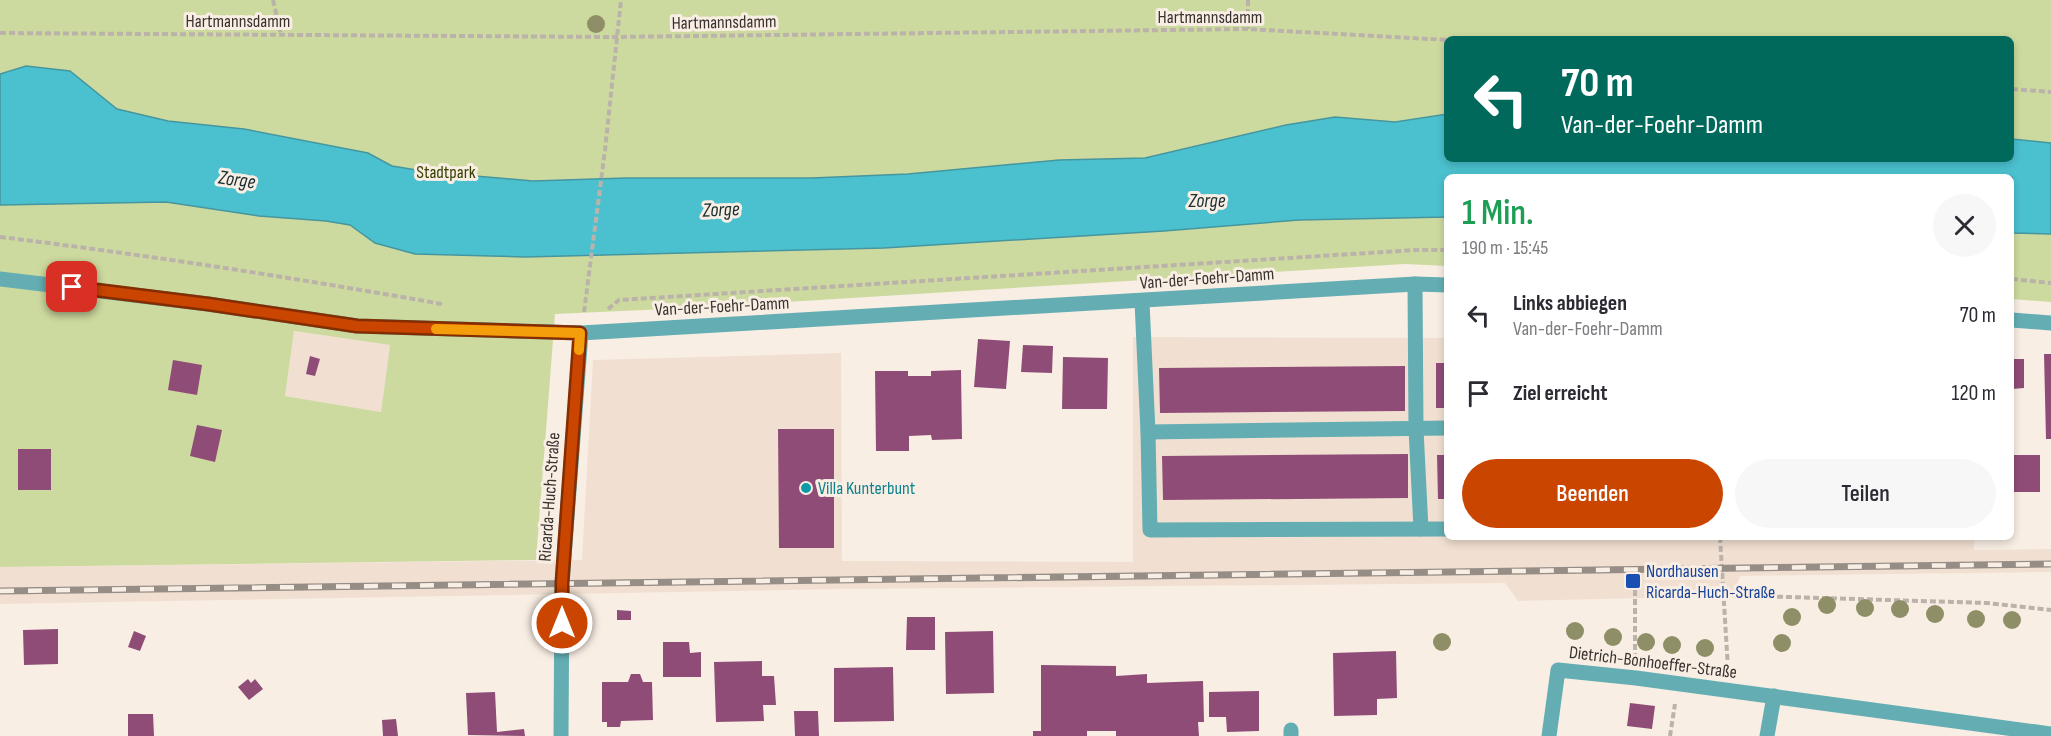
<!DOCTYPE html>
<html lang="de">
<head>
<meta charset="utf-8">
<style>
  body { margin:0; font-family:"Sofia Sans Condensed",sans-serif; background:#f7f7f7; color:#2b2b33; height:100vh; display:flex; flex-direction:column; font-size:22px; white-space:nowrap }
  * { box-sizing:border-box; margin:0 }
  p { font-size:20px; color:#7c7c81 }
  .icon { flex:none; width:33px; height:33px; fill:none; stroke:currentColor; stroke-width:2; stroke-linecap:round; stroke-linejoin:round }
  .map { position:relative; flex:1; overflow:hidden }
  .sheet { position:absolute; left:1444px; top:174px; width:570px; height:366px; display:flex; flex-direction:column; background:#fff; border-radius:9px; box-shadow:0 3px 9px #0003 }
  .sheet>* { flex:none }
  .top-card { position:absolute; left:1444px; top:36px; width:570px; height:126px; border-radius:9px; box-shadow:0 3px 9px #0003; background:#00695c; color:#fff; overflow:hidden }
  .pin { position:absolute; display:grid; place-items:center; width:51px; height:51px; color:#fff; margin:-26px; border-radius:12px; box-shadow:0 3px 9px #0006 }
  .me { position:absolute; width:66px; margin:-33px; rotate:0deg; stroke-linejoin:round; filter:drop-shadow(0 0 4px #0008) }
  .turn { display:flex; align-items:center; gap:21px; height:126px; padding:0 18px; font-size:27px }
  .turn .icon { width:78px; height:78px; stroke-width:2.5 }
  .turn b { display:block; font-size:42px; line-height:51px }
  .round { display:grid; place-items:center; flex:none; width:63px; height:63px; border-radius:32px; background:#f7f7f7 }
  .summary { display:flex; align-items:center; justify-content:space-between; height:102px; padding:0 18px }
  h1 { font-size:36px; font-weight:600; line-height:45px; color:#1e9e55 }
  .cta { display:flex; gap:12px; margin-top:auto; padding:12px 18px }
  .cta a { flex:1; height:69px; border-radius:36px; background:#ca4500; color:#fff; font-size:24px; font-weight:600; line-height:69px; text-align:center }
  .cta a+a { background:#f7f7f7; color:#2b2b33 }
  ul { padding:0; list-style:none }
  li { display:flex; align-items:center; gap:18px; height:78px; padding:0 18px }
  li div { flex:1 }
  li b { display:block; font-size:22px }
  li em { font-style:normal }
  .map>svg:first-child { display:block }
</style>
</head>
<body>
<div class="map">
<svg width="2051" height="736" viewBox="0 0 2051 736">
  <rect width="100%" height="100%" fill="#f9eee4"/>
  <g fill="#f1e0d2">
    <polygon points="294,331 390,345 381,412 285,396"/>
    <polygon points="1133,337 1447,338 1448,537 1974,537 1974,550 2051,549 2051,572 1740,576 1734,596 1518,601 1505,583 844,589 0,604 0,567 582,560 593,360 841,353 842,561 1133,562"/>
  </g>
  <path fill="#cdda9f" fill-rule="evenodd" d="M0,0H2051V302L2012,299V177H1448L1447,266L1405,264L688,308L555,314L536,560L0,567ZM1448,39H2012V159H1448ZM294,331L390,345L381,412L285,396Z"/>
  <polygon fill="#4bc1cf" stroke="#45969f" stroke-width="1.5" points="26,66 70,71 117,109 168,121 244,129 368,153 392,166 429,172 533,181 626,178 812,178 908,174 1059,160 1145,158 1286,125 1335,117 1395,122 1447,114 1448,159 2012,159 2012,139 2051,143 2051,234 2012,233 2012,177 1448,177 1447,217 1299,220 1164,231 884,248 525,257 415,254 375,243 350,225 326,221 259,216 166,202 0,205 0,74"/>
  <g fill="#8f4c77">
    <polygon points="978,339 1010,341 1006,389 974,387"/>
    <polygon points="1023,345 1053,346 1052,373 1021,372"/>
    <polygon points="2044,354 2051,354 2051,439 2046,439"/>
    <polygon points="310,356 320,359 315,376 306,374"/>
    <polygon points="1063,357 1108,358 1107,409 1062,409"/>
    <polygon points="2012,359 2024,359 2024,388 2012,389"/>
    <polygon points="173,360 202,365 197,395 168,390"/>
    <rect x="1436" y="363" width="12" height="45"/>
    <polygon points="1405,366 1405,411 1160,413 1159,368"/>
    <polygon points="961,370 962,439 932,440 931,435 909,436 909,451 876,451 875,371 908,371 908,376 931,376 931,371"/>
    <polygon points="197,425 222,430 215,462 190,456"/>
    <polygon points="778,429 834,429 834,548 779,548"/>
    <rect x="18" y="449" width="33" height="41"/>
    <polygon points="1408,454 1408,498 1163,500 1162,456"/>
    <polygon points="1437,455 1448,455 1448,499 1438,499"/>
    <rect x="2012" y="455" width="28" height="37"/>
    <polygon points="617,610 631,611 631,620 617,620"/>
    <polygon points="907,617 935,617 935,650 906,650"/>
    <polygon points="58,629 58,664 24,665 23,630"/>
    <polygon points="134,631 146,636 140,651 128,647"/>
    <polygon points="993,631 994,693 946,694 945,632"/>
    <polygon points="663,642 689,642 690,653 701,652 701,677 663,677"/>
    <polygon points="1396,651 1397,698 1377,699 1377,715 1334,716 1333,653"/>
    <polygon points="762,661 762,676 774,676 776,705 763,705 764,721 716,722 714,662"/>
    <polygon points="1041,665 1116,666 1116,676 1147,674 1147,683 1203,681 1204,722 1198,722 1199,736 1116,736 1116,731 1087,731 1087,736 1033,736 1033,731 1041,731"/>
    <polygon points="893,667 894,721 834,722 834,668"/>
    <polygon points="631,674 640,674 643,682 652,682 653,720 621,721 620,727 607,727 607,722 602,722 602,682 628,682"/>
    <polygon points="248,679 251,683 255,679 263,689 249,700 238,687"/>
    <polygon points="1259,691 1259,731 1227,732 1226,717 1209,717 1209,692"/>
    <polygon points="495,692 497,732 524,729 525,736 468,735 466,693"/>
    <polygon points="1630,703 1655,706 1652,729 1627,726"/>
    <polygon points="794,711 818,711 819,736 795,736"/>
    <polygon points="128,714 153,714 154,736 128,736"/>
    <polygon points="396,719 398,736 383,736 382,720"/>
  </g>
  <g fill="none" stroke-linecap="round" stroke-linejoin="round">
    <g stroke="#bbb2aa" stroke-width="4" stroke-dasharray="6 3" stroke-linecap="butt">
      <polyline points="273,0 281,35"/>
      <polyline points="1248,0 1248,29"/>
      <polyline points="0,33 615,37 1248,29 1448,40"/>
      <polyline points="2012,89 2051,92"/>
      <path d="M0,237C148,255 295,278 442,304"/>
      <polyline points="2012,279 2051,283"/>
      <polyline points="608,309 619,300 1416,250 1448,250"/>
      <polyline points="584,312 605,150 621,0"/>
      <polyline points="1720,537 1728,669"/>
      <polyline points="1635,590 1635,655"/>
      <polyline points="1723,595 1987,603 2051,610"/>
      <polyline points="1670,736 1675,704"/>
    </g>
    <g stroke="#64aeb3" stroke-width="15">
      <polyline points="1415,284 1416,429 1421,529"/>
      <polyline points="1142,302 1148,432 1150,530 1448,529"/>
      <polyline points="1148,432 1448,428"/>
    </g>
    <g stroke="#64aeb3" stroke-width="15">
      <polyline points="0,279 208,304 357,326 581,333 1415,284 1448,285"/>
      <polyline points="2012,320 2051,323"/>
      <polyline points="1291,730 1291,736"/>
      <polyline points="561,736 562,583 581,333"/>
      <polyline points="1549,736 1558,670 1636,678 2051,734"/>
      <polyline points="1767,736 1774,696"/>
    </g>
    <g stroke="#958d86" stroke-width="7">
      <polyline id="rail" points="0,591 2051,564"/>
    </g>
    <use href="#rail" stroke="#f9eee4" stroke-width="4.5" stroke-dasharray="14" stroke-linecap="butt"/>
  </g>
  <g fill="#8e8e67">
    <circle cx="596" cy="24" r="9"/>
    <circle cx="1827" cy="605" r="9"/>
    <circle cx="1865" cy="608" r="9"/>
    <circle cx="1900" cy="609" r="9"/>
    <circle cx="1935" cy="614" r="9"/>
    <circle cx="1792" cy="617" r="9"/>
    <circle cx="1976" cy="619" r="9"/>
    <circle cx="2012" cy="620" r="9"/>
    <circle cx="1575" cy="631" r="9"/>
    <circle cx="1613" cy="637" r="9"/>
    <circle cx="1442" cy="642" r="9"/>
    <circle cx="1646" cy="642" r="9"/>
    <circle cx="1782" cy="643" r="9"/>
    <circle cx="1672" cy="645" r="9"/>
    <circle cx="1705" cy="648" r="9"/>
  </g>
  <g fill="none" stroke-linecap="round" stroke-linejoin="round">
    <g stroke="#832d00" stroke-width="15">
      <polyline id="route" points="72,287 208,304 357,326 580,333 562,583 562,623"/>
    </g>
    <use href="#route" stroke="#ca4500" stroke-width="10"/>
    <polyline stroke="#f59e0b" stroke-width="10" points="436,329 580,333 579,350"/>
  </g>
  <circle fill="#0f9aa8" stroke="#f9eee4" stroke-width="2" cx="806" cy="488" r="6"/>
  <rect fill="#1a4fb4" stroke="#f9eee4" stroke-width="2" x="1625" y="573" width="16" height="16" rx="3"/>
  <g text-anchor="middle" stroke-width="6" stroke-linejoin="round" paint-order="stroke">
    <g font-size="18" fill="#383330" stroke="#f9eee4">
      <text x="1210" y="23">Hartmannsdamm</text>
      <text x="238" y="27">Hartmannsdamm</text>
      <text transform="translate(724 22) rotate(-1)" y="6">Hartmannsdamm</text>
      <text transform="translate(1207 278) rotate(-4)" y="6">Van-der-Foehr-Damm</text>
      <text transform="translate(722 306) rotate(-3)" y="6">Van-der-Foehr-Damm</text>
      <text transform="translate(549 497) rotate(-86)" y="6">Ricarda-Huch-Straße</text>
      <text transform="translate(1653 662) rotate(7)" y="6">Dietrich-Bonhoeffer-Straße</text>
    </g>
    <g font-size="18" fill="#374001" stroke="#f9eee4">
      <text x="446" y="178">Stadtpark</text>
    </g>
    <g font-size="18" fill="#0d838f" stroke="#f9eee4" text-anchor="start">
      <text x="818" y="494">Villa Kunterbunt</text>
    </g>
    <g font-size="18" fill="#164399" stroke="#f9eee4" text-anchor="start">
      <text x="1646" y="577">Nordhausen<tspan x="1646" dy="21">Ricarda-Huch-Straße</tspan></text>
    </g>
    <g font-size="20" font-style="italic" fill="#192e31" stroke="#f9eee4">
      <text transform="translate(237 179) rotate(8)" y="7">Zorge</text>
      <text x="1207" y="207">Zorge</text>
      <text transform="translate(721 209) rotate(-2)" y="7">Zorge</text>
    </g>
  </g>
</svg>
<div class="pin" style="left:72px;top:287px;background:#d93025"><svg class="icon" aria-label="arrive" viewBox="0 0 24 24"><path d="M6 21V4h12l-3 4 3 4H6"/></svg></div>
<svg class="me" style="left:562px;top:623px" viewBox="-20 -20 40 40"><circle r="17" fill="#ca4500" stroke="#fff" stroke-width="3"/><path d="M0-11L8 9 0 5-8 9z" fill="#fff"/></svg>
<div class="top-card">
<div class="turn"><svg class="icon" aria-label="left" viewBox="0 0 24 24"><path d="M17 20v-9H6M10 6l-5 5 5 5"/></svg><div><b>70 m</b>Van-der-Foehr-Damm</div></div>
</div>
<section class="sheet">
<div class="summary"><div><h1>1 Min.</h1><p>190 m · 15:45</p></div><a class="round"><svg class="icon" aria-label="close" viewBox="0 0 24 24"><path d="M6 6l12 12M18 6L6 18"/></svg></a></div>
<ul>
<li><svg class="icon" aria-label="left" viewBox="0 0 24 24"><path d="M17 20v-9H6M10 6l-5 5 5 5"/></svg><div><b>Links abbiegen</b><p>Van-der-Foehr-Damm</p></div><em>70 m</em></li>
<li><svg class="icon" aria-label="arrive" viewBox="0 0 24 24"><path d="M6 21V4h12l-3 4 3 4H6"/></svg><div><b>Ziel erreicht</b></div><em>120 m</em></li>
</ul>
<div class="cta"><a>Beenden</a><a>Teilen</a></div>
</section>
</div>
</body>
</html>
